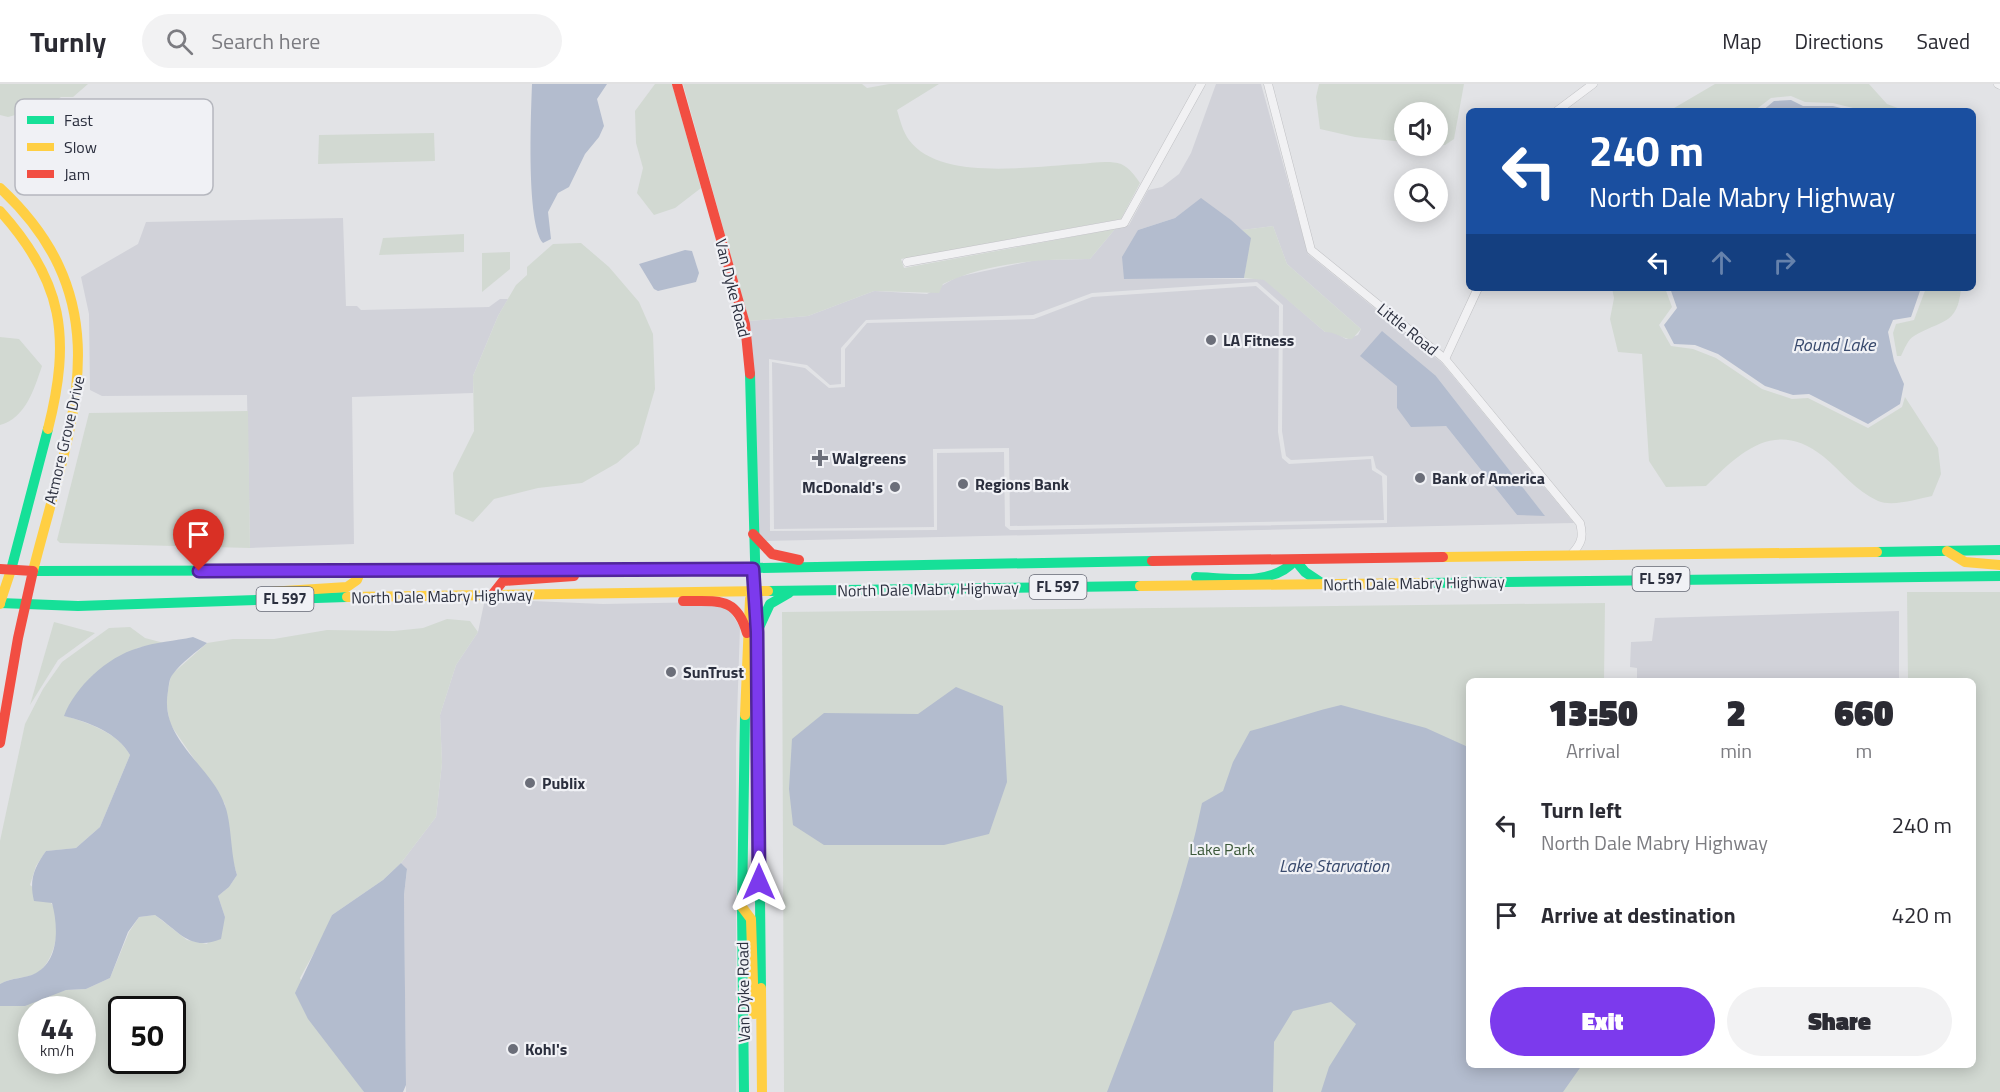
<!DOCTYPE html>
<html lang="en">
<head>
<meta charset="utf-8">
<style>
  body { margin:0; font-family:"Titillium Web",sans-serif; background:#f2f2f3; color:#2b2b33; height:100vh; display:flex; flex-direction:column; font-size:22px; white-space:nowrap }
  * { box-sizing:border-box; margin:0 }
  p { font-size:20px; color:#7c7c81 }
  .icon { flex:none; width:33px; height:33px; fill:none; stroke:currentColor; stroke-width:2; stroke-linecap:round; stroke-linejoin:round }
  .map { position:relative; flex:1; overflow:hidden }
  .details { position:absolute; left:1466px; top:594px; width:510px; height:390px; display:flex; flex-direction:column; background:#fff; border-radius:9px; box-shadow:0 3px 15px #0003 }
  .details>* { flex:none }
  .hud { position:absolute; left:1466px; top:24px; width:510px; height:183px; border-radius:9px; box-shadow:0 3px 15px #0003; background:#1a4fa0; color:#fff; overflow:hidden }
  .controls { position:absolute; left:1394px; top:18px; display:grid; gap:12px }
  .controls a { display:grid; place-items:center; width:54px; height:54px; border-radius:50%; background:#fff; box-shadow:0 3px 15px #0003; font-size:30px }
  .speed { position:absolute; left:18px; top:912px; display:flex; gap:12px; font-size:30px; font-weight:700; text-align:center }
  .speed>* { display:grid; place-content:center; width:78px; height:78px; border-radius:50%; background:#fff; box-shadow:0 3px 15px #0003; line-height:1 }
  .speed small { font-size:15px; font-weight:400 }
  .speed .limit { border:3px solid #111; border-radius:9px; background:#fff; color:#111 }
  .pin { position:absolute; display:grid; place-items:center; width:51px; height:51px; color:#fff; margin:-62px -26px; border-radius:50% 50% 50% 0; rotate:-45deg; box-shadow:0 0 6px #0007 }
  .pin .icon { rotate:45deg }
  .me { position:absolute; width:66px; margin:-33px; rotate:0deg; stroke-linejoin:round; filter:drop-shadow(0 0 4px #0008) }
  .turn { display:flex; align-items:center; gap:21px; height:126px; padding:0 24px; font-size:27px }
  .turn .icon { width:78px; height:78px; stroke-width:2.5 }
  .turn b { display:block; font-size:42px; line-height:51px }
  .lanes { display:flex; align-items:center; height:57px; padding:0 24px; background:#0003; justify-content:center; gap:30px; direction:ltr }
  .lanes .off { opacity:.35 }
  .eta { display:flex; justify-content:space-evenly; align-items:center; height:102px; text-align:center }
  .eta b { font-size:36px; font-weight:800; line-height:42px }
  .action { display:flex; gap:12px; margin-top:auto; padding:12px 24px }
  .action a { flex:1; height:69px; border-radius:36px; background:#7c3aed; color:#fff; font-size:24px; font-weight:800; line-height:69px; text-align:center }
  .action a+a { background:#f2f2f3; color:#2b2b33 }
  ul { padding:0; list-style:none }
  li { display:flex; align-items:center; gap:18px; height:90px; padding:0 24px }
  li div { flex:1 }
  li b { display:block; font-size:22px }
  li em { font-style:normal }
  header { display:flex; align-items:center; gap:36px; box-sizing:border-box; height:84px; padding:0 30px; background:#fff; border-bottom:2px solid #e1e1e2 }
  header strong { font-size:28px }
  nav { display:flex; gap:33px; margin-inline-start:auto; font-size:21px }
  .search { width:420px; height:54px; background:#f2f2f3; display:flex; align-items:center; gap:15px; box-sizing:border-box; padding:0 21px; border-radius:33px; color:#7c7c81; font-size:22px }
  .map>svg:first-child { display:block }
</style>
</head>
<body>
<header>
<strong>Turnly</strong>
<div class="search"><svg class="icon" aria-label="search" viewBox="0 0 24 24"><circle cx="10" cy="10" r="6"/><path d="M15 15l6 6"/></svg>Search here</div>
<nav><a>Map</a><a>Directions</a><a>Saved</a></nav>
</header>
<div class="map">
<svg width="2000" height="1008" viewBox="0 0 2000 1008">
  <rect width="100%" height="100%" fill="#e2e3e6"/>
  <g fill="#d1d2d9" fill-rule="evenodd">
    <path d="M1216,0H1261L1308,170L1442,279L1574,439L764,457L758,448L755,298L749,237L808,232L874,207L927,210L957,193L1036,176L1090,175L1115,145L1129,141L1148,106L1162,103L1179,90L1191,69ZM1201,115L1242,146L1273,142L1287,180L1361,245L1358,251L1346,255L1334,248H1325L1264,195H1125L1138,146L1175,134ZM1257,198L1283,221L1282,347L1286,372L1291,376L1373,372L1376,384L1387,392V439L1010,446L1005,442L1004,368L937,369V446L770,447L769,275L807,281L830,301L841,300V264L866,236L1033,231L1092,209ZM1436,292L1544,431H1517L1446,342L1397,324V302Z"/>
    <polygon points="343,134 346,222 357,222 361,226 489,223 500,215 508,215 498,232 473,292 473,309 352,313 354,460 250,464 247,311 102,312 90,306 89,230 81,193 138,160 146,138"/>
    <polygon points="1256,202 1279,222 1278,348 1282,374 1289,380 1371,375 1372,386 1382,392 1384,436 1010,442 1009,364 933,365 934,443 774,445 772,278 805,284 829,304 845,303 845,265 867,239 1034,235 1092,213"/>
    <polygon points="485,515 603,520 710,518 728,524 740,543 736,662 736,1008 406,1008 404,811 407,786 401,779 436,733 442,679 440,631 456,581 478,548"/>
    <polygon points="1899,527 1899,597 1637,597 1637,584 1630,583 1631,558 1652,557 1655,534"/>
  </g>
  <g fill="#d2d9d2" fill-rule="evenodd">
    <polygon points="0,0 88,0 73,13 61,13 48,22 8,33 0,31"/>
    <polygon points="655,0 672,0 701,104 675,124 654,131 637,109 643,84 636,59 635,27"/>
    <path d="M683,0H862L867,4L889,0H939L897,26C900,36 903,48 909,56C940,98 1033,82 1080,80C1092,79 1109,76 1121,80C1130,84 1135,92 1140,99L1121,135L901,175L904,184L1115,145L1090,175C1042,175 988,178 943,200L939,209L874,207L808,232L749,237Z"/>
    <polygon points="1319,0 1464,0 1454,55 1445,61 1425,62 1422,62 1437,62 1437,28 1404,28 1404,58 1355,53 1320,45 1316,13"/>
    <polygon points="1715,0 1869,0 1887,20 1906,27 1865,27 1833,19 1805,18 1791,12 1771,14 1754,27 1669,27"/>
    <polygon points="434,49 435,77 318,80 319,51"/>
    <path d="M1273,142L1287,180L1361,245L1352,255C1342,255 1336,248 1325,248L1264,196L1244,194L1250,154L1242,146Z"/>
    <polygon points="464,150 464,168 379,171 383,154"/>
    <polygon points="581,159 609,183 639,218 653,250 655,305 639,360 617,379 582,399 538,404 494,415 473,438 455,430 453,389 474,347 473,292 498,232 516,201 527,191 527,183 553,160"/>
    <polygon points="510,168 510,185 482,208 482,169"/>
    <path d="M1612,204H1665L1672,223L1659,241L1671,262L1693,265L1716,274L1762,305L1792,315L1808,314L1868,344L1902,323L1905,313L1938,364L1941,390L1932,412C1917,415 1893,423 1878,417C1856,407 1842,388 1824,373C1776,334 1741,367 1706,402L1666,403L1649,377L1642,270L1618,268L1610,235L1614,214Z"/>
    <path d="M1926,204H1961C1958,242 1940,236 1914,252C1908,255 1904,266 1901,272H1897L1893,249L1896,240L1914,236Z"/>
    <path d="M0,253L19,255L42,282C34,305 26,334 0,341Z"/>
    <polygon points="248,327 250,464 60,459 57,456 89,329"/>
    <polygon points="1907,508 2000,508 2000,1008 784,1008 782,528 1605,519 1604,597 1468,597 1468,981 1972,981 1972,597 1908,597"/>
    <path d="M447,535L470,537L478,548L456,581L440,631L442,679L436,733L401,779L383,796L332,831L326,847L300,894L336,968L364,1008H0V922L66,906L86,905L110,894L129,848L139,833L155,831L187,856L207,860L225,833L218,812L229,803L237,791L231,771L225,720L170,640L166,617L171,591L207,559L233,555H274L327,546L394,547L423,544ZM32,926H82V976H32ZM122,926H172V976H122Z"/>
    <polygon points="54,538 95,549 58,576 30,621"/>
    <path d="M130,543L145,554L164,559L137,564L65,632C89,639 118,649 130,671L100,743L76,764L46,767L36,782L30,801C36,806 46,812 51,819C64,835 55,881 35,890C23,895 12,893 0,900V757L25,640L43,605L62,578L109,544Z"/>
  </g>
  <g fill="#b3bcce">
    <path d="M532,0H607L597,15L604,42L599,53L585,70L569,103L558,109L548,128L551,155L543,159C526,140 531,29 532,0Z"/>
    <polygon points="1791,16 1803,22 1833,22 1853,27 1762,27 1774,17"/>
    <polygon points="1201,114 1231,136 1251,154 1244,194 1124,195 1122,173 1138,146 1175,134"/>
    <polygon points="685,166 692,167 699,189 696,198 658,207 654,205 639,180"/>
    <polygon points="1670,204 1921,204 1911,233 1893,236 1888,248 1894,277 1904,300 1900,320 1868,340 1809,310 1793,311 1765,302 1718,270 1695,261 1674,260 1664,241 1677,224"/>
    <polygon points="1382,247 1436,292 1545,432 1517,431 1446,342 1411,343 1397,324 1397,302 1360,272"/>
    <path d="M193,553L207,559C196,568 182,578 173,590C169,594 169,602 168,607C159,655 209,680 224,719C232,738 230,768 237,791L229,803L218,812L225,833L221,855C190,868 179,847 155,831L139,833L128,848L110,894L86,905L66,906L25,922H0V900C12,893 25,895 36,889C60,876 58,841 52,819L34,817C29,796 34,784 46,767L76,764L100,743L130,671C118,649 89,638 64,632C75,603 107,573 138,564C155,558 175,557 193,553Z"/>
    <polygon points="956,603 1003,622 1007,698 989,750 944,761 824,761 793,741 789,705 792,655 824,629 918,630"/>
    <path d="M1341,621L1426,644L1468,663V981H1582L1563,1008H1321L1329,983L1356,940L1331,918L1293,927L1274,958L1273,1008H1107C1143,914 1182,819 1202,719L1223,707L1233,678L1250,647C1281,639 1310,628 1341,621Z"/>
    <polygon points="401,779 407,785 404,811 406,1001 403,1008 364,1008 308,935 295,909 332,831 383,796"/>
  </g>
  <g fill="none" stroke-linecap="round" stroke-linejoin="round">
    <g stroke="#c0c1c4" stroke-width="9">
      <g id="street">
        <path d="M1268,0L1311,166L1445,275L1580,439C1584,454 1581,460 1571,471"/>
        <polyline points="1998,0 2000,1"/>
        <polyline points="1557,27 1593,0"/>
        <polyline points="907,178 1124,139 1201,0"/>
        <polyline points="1445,275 1478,204"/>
      </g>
    </g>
    <use href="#street" stroke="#f1f1f3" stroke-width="8"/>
    <g stroke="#16e098" stroke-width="10">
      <polyline points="750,290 757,548 761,904"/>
      <polyline points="1877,468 2000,466"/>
      <polyline points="1295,476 1305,488 1323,500"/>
      <polyline points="700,485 1152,477"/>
      <polyline points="11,486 48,345"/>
      <polyline points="33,487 495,486"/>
      <path d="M1196,493C1227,494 1273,503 1295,476"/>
      <polyline points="1426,499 2000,492"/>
      <polyline points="768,507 1140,502"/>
      <polyline points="0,519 78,522 347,513"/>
      <polyline points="757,548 770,520 789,509"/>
      <polyline points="744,1008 742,823 745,631"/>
    </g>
    <g stroke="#ffcf43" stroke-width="10">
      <path d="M0,104C127,222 69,343 33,487"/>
      <path d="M0,127C64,198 71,254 48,345"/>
      <polyline points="1947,467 1965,478 2000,481"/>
      <polyline points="1443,473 1877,468"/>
      <polyline points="1140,502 1426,499"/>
      <polyline points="269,508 347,503 357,496 361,486"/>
      <polyline points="347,513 768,507"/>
      <polyline points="0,519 11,486"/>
      <polyline points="0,519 0,520"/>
      <polyline points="745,631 750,515"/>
      <polyline points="742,823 751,835 754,930"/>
      <polyline points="761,904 762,1008"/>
    </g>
    <g stroke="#f24e42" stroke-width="10">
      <polyline points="677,0 745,240 750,290"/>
      <polyline points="753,450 772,470 799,476"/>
      <polyline points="1152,477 1443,473"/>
      <polyline points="0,485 33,487 18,554 0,659"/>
      <polyline points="495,486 700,485"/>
      <polyline points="492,511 503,497 574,492"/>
      <path d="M683,517C717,518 736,511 747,549"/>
    </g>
  </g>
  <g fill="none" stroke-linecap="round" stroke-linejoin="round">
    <g stroke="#51269a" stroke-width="15">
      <polyline id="route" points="199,487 753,485 757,548 759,798"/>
    </g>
    <use href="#route" stroke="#7c3aed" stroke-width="10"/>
  </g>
  <g fill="#6b6e79" stroke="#f0f1f5" stroke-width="2">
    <circle cx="1211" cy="256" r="6"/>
    <path d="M817 365h6v6h6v6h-6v6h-6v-6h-6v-6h6z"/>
    <circle cx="1420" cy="394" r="6"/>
    <circle cx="963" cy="400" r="6"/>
    <circle cx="895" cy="403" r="6"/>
    <circle cx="671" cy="588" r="6"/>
    <circle cx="530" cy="699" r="6"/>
    <circle cx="513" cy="965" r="6"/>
  </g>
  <g text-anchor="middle" stroke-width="4.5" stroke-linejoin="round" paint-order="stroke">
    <g fill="#f0f1f5" stroke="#666975" stroke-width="1.5">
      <rect x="1632.5" y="483" width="57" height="24" rx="4.5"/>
      <rect x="1029.5" y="491" width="57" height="24" rx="4.5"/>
      <rect x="256.5" y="503" width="57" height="24" rx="4.5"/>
    </g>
    <g font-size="15" font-weight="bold" fill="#2b2f3e">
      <text x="1661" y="500">FL 597</text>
      <text x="1058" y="508">FL 597</text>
      <text x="285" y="520">FL 597</text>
    </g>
    <g font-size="16" fill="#2b2f3e" stroke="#f0f1f5">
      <text transform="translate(733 204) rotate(76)" y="6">Van Dyke Road</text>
      <text transform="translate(1408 245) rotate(39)" y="6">Little Road</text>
      <text transform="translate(64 356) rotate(-77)" y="6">Atmore Grove Drive</text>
      <text transform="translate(1414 499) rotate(-1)" y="6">North Dale Mabry Highway</text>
      <text transform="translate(928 505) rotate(-1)" y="6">North Dale Mabry Highway</text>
      <text transform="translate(442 512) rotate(-1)" y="6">North Dale Mabry Highway</text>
      <text transform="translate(743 908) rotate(-91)" y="6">Van Dyke Road</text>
    </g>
    <g font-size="16" font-weight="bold" fill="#2b2f3e" stroke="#f0f1f5" text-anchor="start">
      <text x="1223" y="262">LA Fitness</text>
      <text x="832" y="380">Walgreens</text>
      <text x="1432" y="400">Bank of America</text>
      <text x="975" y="406">Regions Bank</text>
      <text x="883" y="409" text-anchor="end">McDonald's</text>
      <text x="683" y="594">SunTrust</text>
      <text x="542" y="705">Publix</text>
      <text x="525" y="971">Kohl's</text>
    </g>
    <g font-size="16" fill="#3b5839" stroke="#f0f1f5">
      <text x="1222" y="771">Lake Park</text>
    </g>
    <g font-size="18" font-style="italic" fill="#394a6d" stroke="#f0f1f5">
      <text x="1834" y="267">Round Lake</text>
      <text x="1334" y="788">Lake Starvation</text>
    </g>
  </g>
  <rect x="15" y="15" width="198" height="96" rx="9" fill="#f0f1f5" stroke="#b5b7be" stroke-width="1.5"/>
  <rect x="27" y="32" width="27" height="8" fill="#16e098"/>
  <rect x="27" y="59" width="27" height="8" fill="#ffcf43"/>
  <rect x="27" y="86" width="27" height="8" fill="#f24e42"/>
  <g font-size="16" fill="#2b2f3e">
    <text x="64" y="42">Fast</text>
    <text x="64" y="69">Slow</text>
    <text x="64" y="96">Jam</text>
  </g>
</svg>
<div class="controls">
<a><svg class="icon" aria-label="sound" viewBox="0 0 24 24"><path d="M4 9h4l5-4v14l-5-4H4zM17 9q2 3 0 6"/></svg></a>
<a><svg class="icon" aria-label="search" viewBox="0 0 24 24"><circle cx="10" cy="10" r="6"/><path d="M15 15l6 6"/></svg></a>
</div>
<div class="speed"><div>44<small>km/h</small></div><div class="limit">50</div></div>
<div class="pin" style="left:199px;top:487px;background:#d93025"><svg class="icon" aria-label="arrive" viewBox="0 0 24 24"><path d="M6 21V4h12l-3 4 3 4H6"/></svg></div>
<svg class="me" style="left:759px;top:798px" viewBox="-20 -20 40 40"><path d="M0-17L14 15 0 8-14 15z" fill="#7c3aed" stroke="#fff" stroke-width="4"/></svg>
<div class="hud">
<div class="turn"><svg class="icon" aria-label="left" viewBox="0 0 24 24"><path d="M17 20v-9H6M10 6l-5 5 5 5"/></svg><div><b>240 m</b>North Dale Mabry Highway</div></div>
<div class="lanes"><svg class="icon" aria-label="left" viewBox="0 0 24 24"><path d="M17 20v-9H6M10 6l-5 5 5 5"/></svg><svg class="icon off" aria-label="ahead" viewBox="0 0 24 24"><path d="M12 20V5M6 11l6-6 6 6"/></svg><svg class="icon off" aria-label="right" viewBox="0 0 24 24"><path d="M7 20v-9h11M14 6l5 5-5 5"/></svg></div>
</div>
<section class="details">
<div class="eta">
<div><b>13:50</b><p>Arrival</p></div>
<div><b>2</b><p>min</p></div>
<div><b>660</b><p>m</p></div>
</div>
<ul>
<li><svg class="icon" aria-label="left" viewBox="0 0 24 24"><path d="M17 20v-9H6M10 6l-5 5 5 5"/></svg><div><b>Turn left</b><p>North Dale Mabry Highway</p></div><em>240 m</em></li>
<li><svg class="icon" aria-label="arrive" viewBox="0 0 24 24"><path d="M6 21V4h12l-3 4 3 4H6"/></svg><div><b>Arrive at destination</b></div><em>420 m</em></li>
</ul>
<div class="action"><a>Exit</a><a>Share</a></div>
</section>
</div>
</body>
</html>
